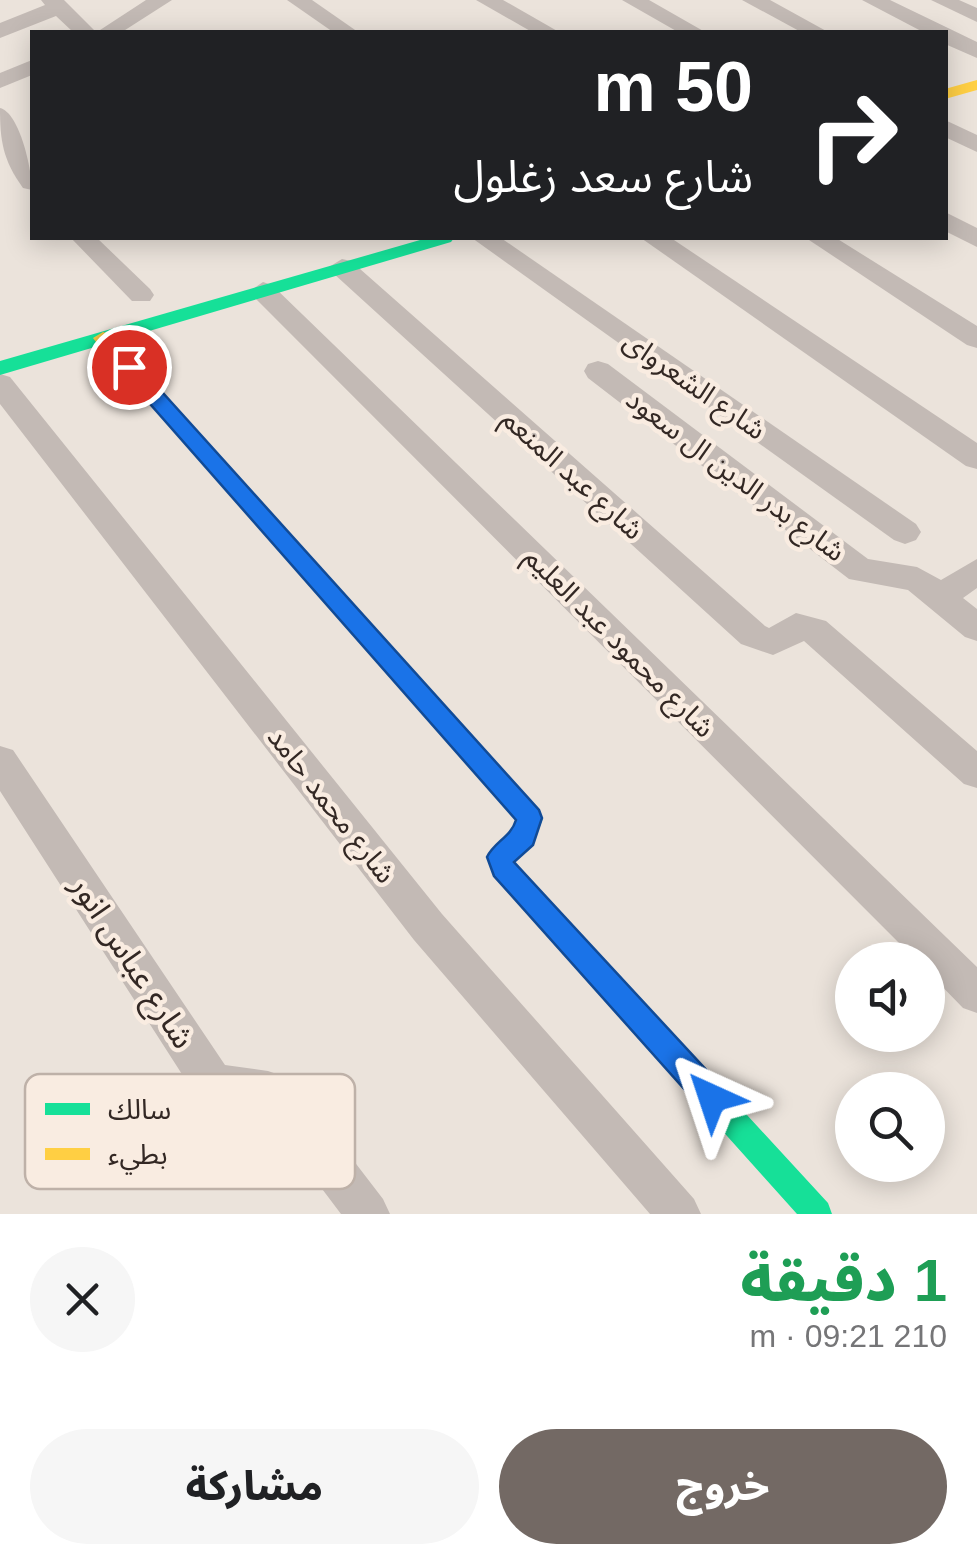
<!DOCTYPE html>
<html lang="ar">
<head>
<meta charset="utf-8">
<style>
  body { margin:0; font-family:Arial,"Noto Sans Arabic",sans-serif; background:#f6f6f6; color:#202124; direction:rtl; height:100vh; display:flex; flex-direction:column; font-size:38px; white-space:nowrap }
  * { box-sizing:border-box; margin:0 }
  p { font-size:32px; color:#757577 }
  .icon { flex:none; width:55px; height:55px; fill:none; stroke:currentColor; stroke-width:2; stroke-linecap:round; stroke-linejoin:round }
  .map { position:relative; height:1214px; overflow:hidden; direction:ltr }
  .sheet { display:flex; flex-direction:column; background:#fff; flex:1 }
  .sheet>* { flex:none }
  .top-card { position:absolute; left:30px; top:30px; width:918px; height:210px; border-radius:0px; box-shadow:0 5px 25px #0003; direction:rtl; background:#202124; color:#fff; overflow:hidden }
  .controls { position:absolute; left:835px; top:942px; display:grid; gap:20px }
  .controls a { display:grid; place-items:center; width:110px; height:110px; border-radius:50%; background:#fff; box-shadow:0 5px 25px #0003; font-size:50px }
  .pin { position:absolute; display:grid; place-items:center; width:85px; height:85px; color:#fff; margin:-42px; border:5px solid #fff; border-radius:50%; box-shadow:0 2px 10px #0007 }
  .me { position:absolute; width:110px; margin:-55px; rotate:318deg; stroke-linejoin:round; filter:drop-shadow(0 0 8px #0008) }
  .turn { display:flex; align-items:center; gap:35px; height:210px; padding:0 30px; font-size:45px }
  .turn .icon { width:130px; height:130px; stroke-width:2.5 }
  .turn b { display:block; font-size:70px; line-height:85px }
  .round { display:grid; place-items:center; flex:none; width:105px; height:105px; border-radius:52px; background:#f6f6f6 }
  .headline { display:flex; align-items:center; justify-content:space-between; height:170px; padding:0 30px }
  h1 { font-size:60px; font-weight:800; line-height:75px; color:#1e9e55 }
  .button { display:flex; gap:20px; margin-top:auto; padding:20px 30px }
  .button a { flex:1; height:115px; border-radius:60px; background:#736964; color:#fff; font-size:40px; font-weight:800; line-height:115px; text-align:center }
  .button a+a { background:#f6f6f6; color:#202124 }
  .map>svg:first-child { display:block }
</style>
</head>
<body>
<div class="map">
<svg width="977" height="1214" viewBox="0 0 977 1214">
  <rect width="100%" height="100%" fill="#ebe3db"/>
  <g fill="none" stroke-linecap="round" stroke-linejoin="round">
    <g fill="#c3bab5" fill-rule="evenodd">
      <polygon points="41,0 64,0 96,32 73,32 56,16 0,38 0,23 45,5"/>
      <polygon points="146,0 172,0 122,32 97,32"/>
      <polygon points="287,0 312,0 358,32 333,32"/>
      <polygon points="476,0 503,0 559,32 532,32"/>
      <polygon points="622,0 649,0 705,32 678,32"/>
      <polygon points="742,0 770,0 828,32 801,32"/>
      <polygon points="862,0 890,0 977,42 977,58 945,44 945,32 923,32"/>
      <polygon points="931,0 959,0 977,8 977,22"/>
      <polygon points="32,60 32,75 0,88 0,73"/>
      <path d="M0,108C20,113 32,171 32,190L23,188C3,160 0,142 0,108Z"/>
      <polygon points="945,120 977,135 977,152 945,137"/>
      <polygon points="945,212 977,228 977,247 945,231"/>
      <polygon points="71,238 97,238 150,289 154,295 150,301 132,301"/>
      <polygon points="472,238 501,238 916,524 921,532 916,540 905,544 894,540"/>
      <polygon points="641,238 671,238 977,443 977,469 966,466"/>
      <polygon points="806,238 836,238 977,326 977,348 967,345"/>
      <polygon points="342,259 351,261 765,626 769,628 796,613 826,621 977,751 977,788 964,784 804,641 773,655 741,644 333,273 329,267"/>
      <polygon points="263,282 272,285 977,967 977,1013 963,1008 928,972 928,960 916,960 254,297 250,291"/>
      <polygon points="598,361 608,364 868,559 917,567 941,580 977,559 977,588 963,598 977,609 977,641 965,637 908,590 849,579 588,378 584,371 588,364"/>
      <polygon points="0,374 10,377 442,914 694,1199 701,1214 650,1214 414,940 0,404"/>
      <polygon points="0,746 13,750 225,1065 268,1071 291,1079 383,1199 390,1214 341,1214 264,1112 227,1107 196,1096 0,791"/>
    </g>
    <g fill="#16e098" fill-rule="evenodd">
      <polygon points="427,238 454,238 451,242 0,375 0,361"/>
      <path d="M491,763L500,766L543,818L533,845L514,862L828,1203L832,1214H797L494,876L487,857C494,842 511,837 517,821L479,774L482,766Z"/>
    </g>
    <g fill="#ffcf43" fill-rule="evenodd">
      <polygon points="977,80 977,90 945,99 945,89"/>
      <polygon points="103,332 110,334 500,766 503,774 500,782 491,785 482,782 96,342 93,338"/>
    </g>
  </g>
  <path fill="#1a73e8" stroke="#114b97" stroke-width="2.5" d="M129,361L136,363L539,810L542,818L533,845L514,862L723,1088L727,1098L723,1109L712,1113L702,1109L494,876L487,857C494,842 511,837 516,820L122,372L119,367Z"/>
  <g text-anchor="middle" stroke-width="9" stroke-linejoin="round" paint-order="stroke">
    <g font-size="28" fill="#332824" stroke="#f9ece1">
      <text transform="translate(695 385) rotate(35)" y="10">شارع الشعرواى</text>
      <text transform="translate(573 474) rotate(42)" y="10">شارع عبد المنعم</text>
      <text transform="translate(736 475) rotate(37)" y="10">شارع بدر الدين ال سعود</text>
      <text transform="translate(620 642) rotate(45)" y="10">شارع محمود عبد العليم</text>
      <text transform="translate(332 805) rotate(52)" y="10">شارع محمد حامد</text>
    </g>
    <g font-size="32" fill="#332824" stroke="#f9ece1">
      <text transform="translate(133 962) rotate(57)" y="11">شارع عباس انور</text>
    </g>
  </g>
  <rect x="25" y="1074" width="330" height="115" rx="15" fill="#f9ece1" stroke="#beb1a8" stroke-width="2.5"/>
  <rect x="45" y="1103" width="45" height="12" fill="#16e098"/>
  <rect x="45" y="1148" width="45" height="12" fill="#ffcf43"/>
  <g font-size="28" fill="#332824">
    <text x="108" y="1119">سالك</text>
    <text x="108" y="1164">بطيء</text>
  </g>
</svg>
<div class="controls">
<a><svg class="icon" aria-label="sound" viewBox="0 0 24 24"><path d="M4 9h4l5-4v14l-5-4H4zM17 9q2 3 0 6"/></svg></a>
<a><svg class="icon" aria-label="search" viewBox="0 0 24 24"><circle cx="10" cy="10" r="6"/><path d="M15 15l6 6"/></svg></a>
</div>
<div class="pin" style="left:129px;top:367px;background:#d93025"><svg class="icon" aria-label="arrive" viewBox="0 0 24 24"><path d="M6 21V4h12l-3 4 3 4H6"/></svg></div>
<svg class="me" style="left:712px;top:1098px" viewBox="-20 -20 40 40"><path d="M0-17L14 15 0 8-14 15z" fill="#1a73e8" stroke="#fff" stroke-width="4"/></svg>
<div class="top-card">
<div class="turn"><svg class="icon" aria-label="right" viewBox="0 0 24 24"><path d="M7 20v-9h11M14 6l5 5-5 5"/></svg><div><b>50 m</b>شارع سعد زغلول</div></div>
</div>
</div>
<section class="sheet">
<div class="headline"><div><h1>1 دقيقة</h1><p>210 m · 09:21</p></div><a class="round"><svg class="icon" aria-label="close" viewBox="0 0 24 24"><path d="M6 6l12 12M18 6L6 18"/></svg></a></div>
<div class="button"><a>خروج</a><a>مشاركة</a></div>
</section>
</body>
</html>
